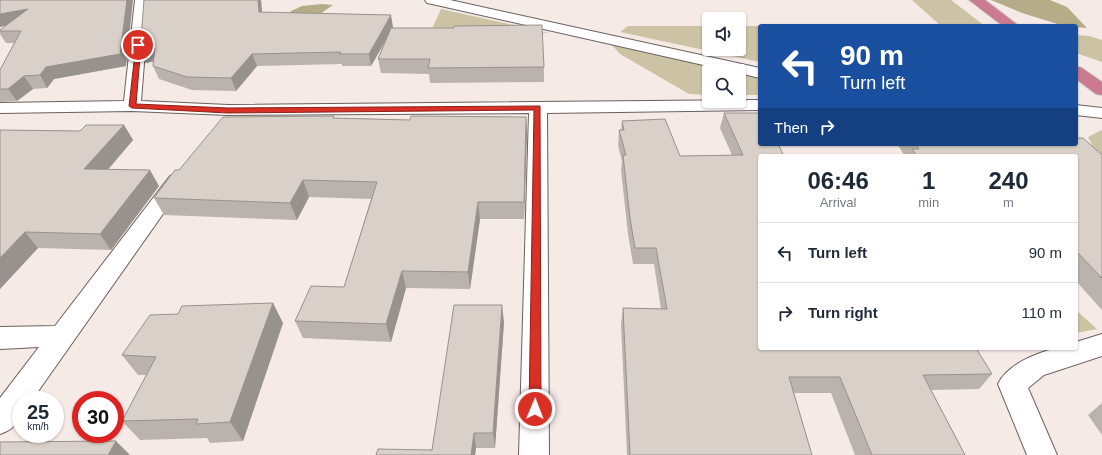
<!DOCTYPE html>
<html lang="en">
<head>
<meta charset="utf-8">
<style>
  body { margin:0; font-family:Arial,sans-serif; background:#f2f2f3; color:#1f2937; height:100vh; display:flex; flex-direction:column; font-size:15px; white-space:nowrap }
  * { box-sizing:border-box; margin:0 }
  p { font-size:13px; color:#747a83 }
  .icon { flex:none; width:22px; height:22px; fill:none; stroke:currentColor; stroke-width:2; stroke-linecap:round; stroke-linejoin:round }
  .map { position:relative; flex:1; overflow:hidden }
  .details { position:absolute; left:758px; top:154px; width:320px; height:196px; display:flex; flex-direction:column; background:#fff; border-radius:4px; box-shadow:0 1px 3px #0004 }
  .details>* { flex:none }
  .top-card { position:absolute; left:758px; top:24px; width:320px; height:122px; border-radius:4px; box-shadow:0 1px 3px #0004; background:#1a4fa0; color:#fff; overflow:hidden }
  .tools { position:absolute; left:702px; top:12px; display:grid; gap:8px }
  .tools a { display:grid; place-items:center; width:44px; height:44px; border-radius:4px; background:#fff; box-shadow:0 1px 3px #0004; font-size:20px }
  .speed { position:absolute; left:12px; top:391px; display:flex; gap:8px; font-size:20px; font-weight:700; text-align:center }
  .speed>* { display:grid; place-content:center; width:52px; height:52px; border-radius:50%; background:#fff; box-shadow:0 1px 3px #0004; line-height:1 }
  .speed small { font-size:10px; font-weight:400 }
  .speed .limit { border:6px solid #d22; background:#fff; color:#111 }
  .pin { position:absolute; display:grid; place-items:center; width:34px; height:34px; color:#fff; margin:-17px; border:2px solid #fff; border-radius:50%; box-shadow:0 1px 4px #0007 }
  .me { position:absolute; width:44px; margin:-22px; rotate:1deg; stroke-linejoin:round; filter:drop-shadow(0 0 3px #0008) }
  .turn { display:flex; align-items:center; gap:14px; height:84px; padding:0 16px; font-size:18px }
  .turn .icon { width:52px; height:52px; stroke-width:2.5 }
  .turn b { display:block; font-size:28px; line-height:34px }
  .then { display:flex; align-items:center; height:38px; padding:0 16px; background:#0003; gap:8px; font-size:15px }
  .eta { display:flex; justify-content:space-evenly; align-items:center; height:68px; text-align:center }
  .eta b { font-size:24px; font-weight:600; line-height:28px }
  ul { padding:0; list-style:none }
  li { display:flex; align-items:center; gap:12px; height:60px; padding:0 16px; border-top:1px solid #e0e1e3 }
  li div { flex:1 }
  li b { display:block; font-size:15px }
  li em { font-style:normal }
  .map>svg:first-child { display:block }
</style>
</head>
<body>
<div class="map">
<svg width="1102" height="455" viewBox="0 0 1102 455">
  <rect width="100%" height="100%" fill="#f6eae7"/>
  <g fill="#cbc3a4">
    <polygon points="912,0 951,0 985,26 760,26 760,62 620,32 628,26 709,26 709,49 739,49 739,26 941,26"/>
    <polygon points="441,9 549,33 431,31"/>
    <polygon points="1076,35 1089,36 1102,40 1102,62 1076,53"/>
    <polygon points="612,45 760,74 760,95 739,95 739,71 709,71 709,95 689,94 620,54"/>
    <polygon points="1102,130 1102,157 1096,153 1088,137"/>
    <polygon points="1076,310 1097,329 1076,333"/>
  </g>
  <g fill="#b6ac87">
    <polygon points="991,0 1050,0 1067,7 1087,28 1064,26 1022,13"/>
    <polygon points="322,4 333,5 320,14 291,18 291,11 302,6"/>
  </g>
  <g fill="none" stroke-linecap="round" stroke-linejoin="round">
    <g stroke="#6a605e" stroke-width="2">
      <g id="minor">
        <polygon points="135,0 149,0 141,101 228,105 760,100 760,110 547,113 549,455 519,455 529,113 228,115 132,111 0,113 0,103 124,101"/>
        <polygon points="425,0 450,0 760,68 760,78 739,73 739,71 730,71 432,4 427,3"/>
        <polygon points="1076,105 1102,108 1102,118 1076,115"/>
        <path d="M177,174L184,176L187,180L184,184L32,400H21C21,418 18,428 0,434V398L39,347L0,349V327L55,326L170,176Z"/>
        <path d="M1102,334V356L1044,375L1028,388L1057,455H1027L998,384C1008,364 1036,353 1057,348C1063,347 1070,348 1076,348V342Z"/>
      </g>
    </g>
    <g stroke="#cbcaca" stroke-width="2">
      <g id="highway">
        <polygon points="969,0 985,0 1019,26 1003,26"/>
        <polygon points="1076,66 1082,68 1102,82 1102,95 1096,94 1076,79"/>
      </g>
    </g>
    <use href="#minor" fill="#fff" fill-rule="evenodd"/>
    <use href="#highway" fill="#ca7b91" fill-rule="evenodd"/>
  </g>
  <g fill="#bab3ad">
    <polygon points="0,0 126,66 54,79 47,88 33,89 17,101 0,102 0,70 14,43 6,43 0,34 0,30 6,26"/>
    <polygon points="144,0 261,0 262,12 393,27 393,28 544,67 544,82 430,83 429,74 381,73 378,59 386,41 371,66 342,66 342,64 257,66 236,91 192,90 159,79 153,66 153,61 146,63 140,51"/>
    <polygon points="724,113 760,113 760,348 992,374 979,389 931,390 965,455 855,455 831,393 793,393 812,455 627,455 621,324 623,308 661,309 654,264 633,264 628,234 621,170 622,162 618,145 619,130 621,130 622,121 680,156 732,155 720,128"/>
    <polygon points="334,116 334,118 410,120 526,117 527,134 524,219 480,219 470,289 406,288 391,342 303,338 295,321 344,287 371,199 309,197 297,220 164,215 154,198 179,170"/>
    <polygon points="124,125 133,140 108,170 159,186 111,250 38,248 0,289 0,130 80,131"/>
    <polygon points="897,144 1076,144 1102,155 1102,310 1076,281 1076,156 905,156"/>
    <polygon points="504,322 495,448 476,448 475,455 376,455 432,450"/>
    <polygon points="283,323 243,441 210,443 207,438 140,440 122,421 146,375 138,375 122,355"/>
    <polygon points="1102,403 1102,435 1088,415"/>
  </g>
  <g fill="#97928d">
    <polygon points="127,0 133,0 126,66 54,79 47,88 40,75 46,67"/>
    <polygon points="258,0 261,0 263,23 259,12"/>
    <polygon points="28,9 35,20 0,27 0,14"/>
    <polygon points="391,15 393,27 371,66 369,54"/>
    <polygon points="155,48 161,60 146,63 140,51"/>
    <polygon points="252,54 257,66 236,91 231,78"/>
    <polygon points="24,76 33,89 17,101 8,89"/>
    <polygon points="526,117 527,134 524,219 524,202"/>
    <polygon points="124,125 133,140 94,185 84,169"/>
    <polygon points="150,170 159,186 111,250 100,234"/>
    <polygon points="303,180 309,197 297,220 290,203"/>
    <polygon points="478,202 480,219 470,289 468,272"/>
    <polygon points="25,232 38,248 0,289 0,258"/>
    <polygon points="402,271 406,288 391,342 386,324"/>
    <polygon points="273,303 283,323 243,441 230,422"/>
    <polygon points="502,305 504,322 495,448 493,433"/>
    <polygon points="474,433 476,448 475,455 471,455"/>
    <polygon points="116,441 130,455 108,455"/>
  </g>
  <g fill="#d8d0c9" stroke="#97928d">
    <polygon points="0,0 127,0 120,54 46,67 40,75 24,76 8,89 0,89 0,70 21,31 0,31 0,30 28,9 0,14"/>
    <polygon points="144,0 258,0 259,12 391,15 369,54 339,54 341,52 252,54 231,78 187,77 153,66 155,48 140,51"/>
    <polygon points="542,25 544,67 428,68 430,59 378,59 391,28 454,28 454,26"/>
    <polygon points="724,113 760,113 760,144 778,144 784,156 809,156 760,156 760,348 976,348 992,374 923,375 965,455 872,455 840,377 789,377 812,455 630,455 623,308 667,309 656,248 635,248 630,218 623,155 626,155 619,130 624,130 622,121 665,119 680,156 743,155"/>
    <polygon points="334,116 333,118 410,120 411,116 526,117 524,202 478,202 468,272 402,271 386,324 295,321 311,286 344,287 377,182 303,180 290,203 154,198 175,170 179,170 223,117"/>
    <polygon points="86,125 124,125 84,169 150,170 100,234 25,232 0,258 0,130 80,131"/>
    <polygon points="1076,138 1083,138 1102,155 1102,278 1076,251 1076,156 917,156 912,149 919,149 915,144 1076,144"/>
    <polygon points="273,303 230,422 196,424 198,419 122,421 156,357 122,355 150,315 178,314 182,306"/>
    <polygon points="454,305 502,305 493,433 474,433 471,455 376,455 378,449 432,450"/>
    <polygon points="116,441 108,455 0,455 0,442"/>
  </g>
  <polygon fill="#d93025" stroke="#8d1f18" points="136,44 141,45 136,104 228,108 540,106 541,409 539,413 535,415 531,413 529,409 534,110 228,113 132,108 129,106"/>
</svg>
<div class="tools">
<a><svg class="icon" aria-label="sound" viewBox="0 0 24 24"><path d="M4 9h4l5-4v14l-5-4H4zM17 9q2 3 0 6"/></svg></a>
<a><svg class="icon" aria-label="search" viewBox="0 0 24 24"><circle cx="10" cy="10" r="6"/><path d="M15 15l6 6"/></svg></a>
</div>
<div class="speed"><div>25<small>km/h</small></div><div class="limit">30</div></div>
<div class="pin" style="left:138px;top:45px;background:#d93025"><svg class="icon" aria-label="arrive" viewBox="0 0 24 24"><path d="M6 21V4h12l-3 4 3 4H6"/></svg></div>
<svg class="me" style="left:535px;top:409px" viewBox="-20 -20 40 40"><circle r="17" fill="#d93025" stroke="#fff" stroke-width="3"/><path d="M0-11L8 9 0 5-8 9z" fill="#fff"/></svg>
<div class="top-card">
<div class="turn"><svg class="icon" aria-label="left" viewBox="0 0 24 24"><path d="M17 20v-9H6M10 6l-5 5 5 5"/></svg><div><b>90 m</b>Turn left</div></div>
<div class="then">Then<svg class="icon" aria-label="right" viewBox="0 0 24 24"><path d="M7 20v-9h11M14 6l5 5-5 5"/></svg></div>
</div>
<section class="details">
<div class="eta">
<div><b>06:46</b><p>Arrival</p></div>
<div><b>1</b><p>min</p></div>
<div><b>240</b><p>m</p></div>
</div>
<ul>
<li><svg class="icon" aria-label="left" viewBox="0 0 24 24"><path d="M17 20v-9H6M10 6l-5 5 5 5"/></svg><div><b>Turn left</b></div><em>90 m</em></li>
<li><svg class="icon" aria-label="right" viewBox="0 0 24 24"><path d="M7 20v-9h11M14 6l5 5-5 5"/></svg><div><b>Turn right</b></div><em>110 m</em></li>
</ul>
</section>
</div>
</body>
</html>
